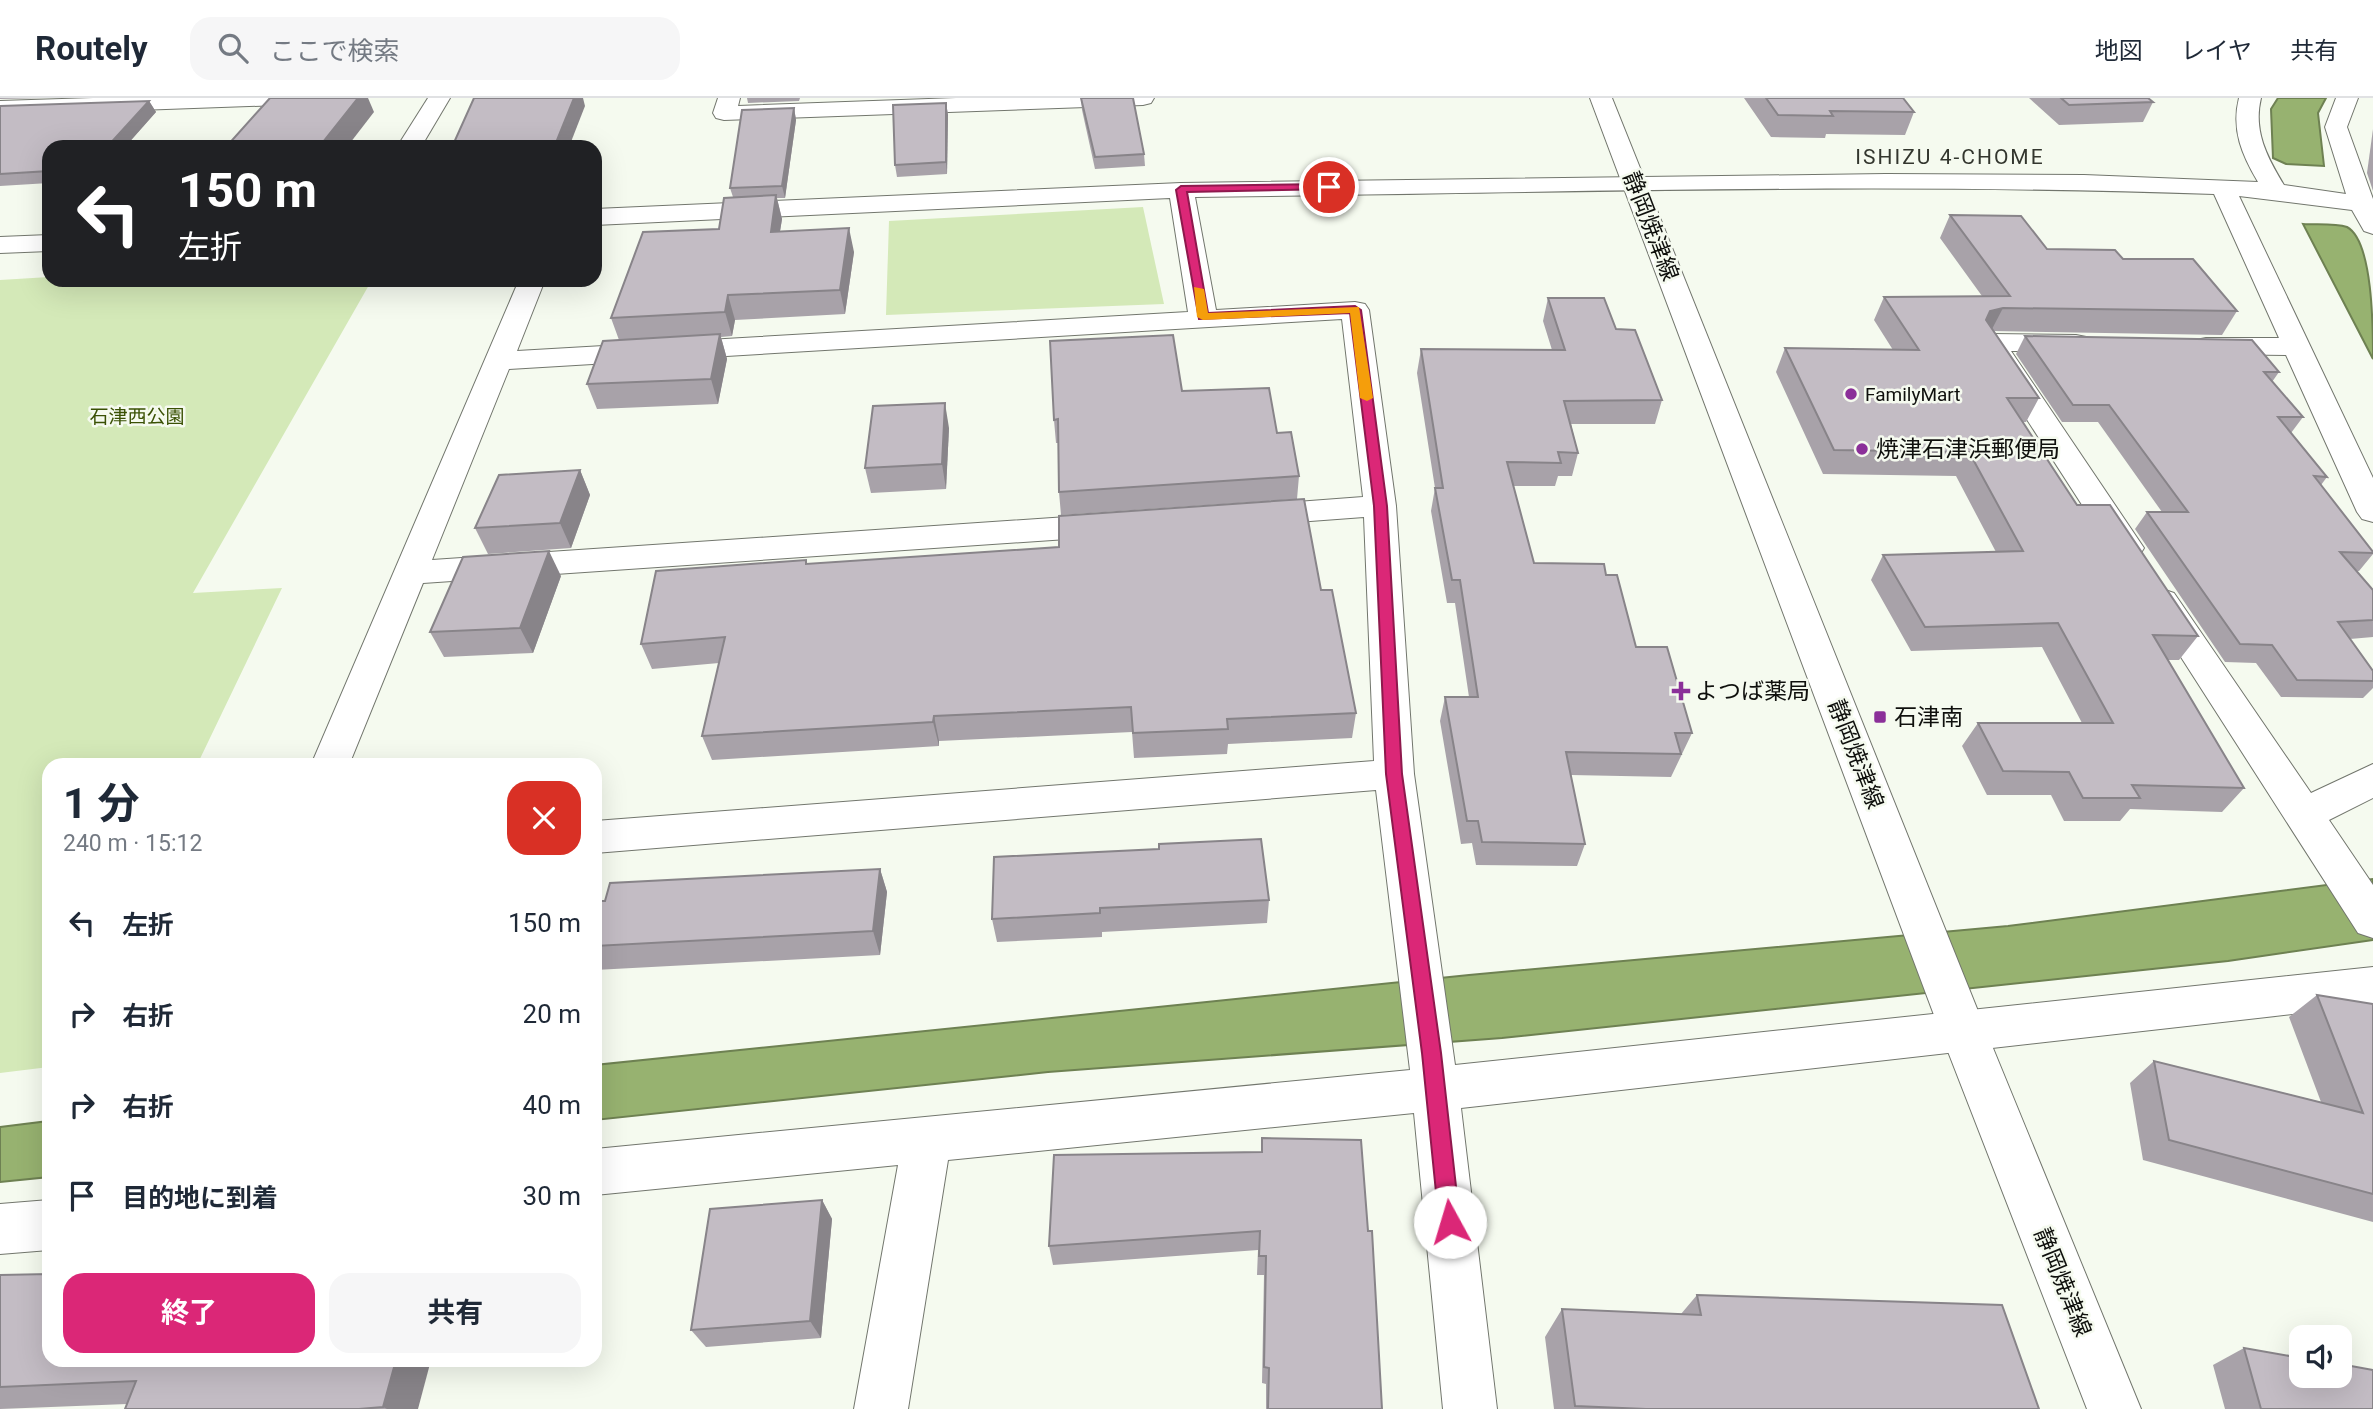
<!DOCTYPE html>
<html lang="ja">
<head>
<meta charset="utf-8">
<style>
  body { margin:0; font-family:Roboto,"Noto Sans JP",sans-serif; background:#f6f6f7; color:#1f2937; height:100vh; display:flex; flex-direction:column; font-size:26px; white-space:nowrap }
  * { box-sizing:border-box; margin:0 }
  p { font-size:23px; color:#747a83 }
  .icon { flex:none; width:38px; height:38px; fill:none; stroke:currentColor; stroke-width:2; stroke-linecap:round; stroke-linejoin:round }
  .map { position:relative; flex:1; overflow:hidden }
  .side { position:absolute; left:42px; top:660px; width:560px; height:609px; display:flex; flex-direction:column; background:#fff; border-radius:21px; box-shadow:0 7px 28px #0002 }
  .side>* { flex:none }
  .hud { position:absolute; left:42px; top:42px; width:560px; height:147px; border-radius:21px; box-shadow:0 7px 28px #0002; background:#202124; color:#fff; overflow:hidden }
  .buttons { position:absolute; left:2289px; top:1227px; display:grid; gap:14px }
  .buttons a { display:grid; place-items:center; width:63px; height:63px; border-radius:14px; background:#fff; box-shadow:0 7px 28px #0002; font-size:35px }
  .pin { position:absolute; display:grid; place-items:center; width:60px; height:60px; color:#fff; margin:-30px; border:4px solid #fff; border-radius:50%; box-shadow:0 2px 7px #0007 }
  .me { position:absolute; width:77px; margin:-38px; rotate:354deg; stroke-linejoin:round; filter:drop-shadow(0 0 5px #0008) }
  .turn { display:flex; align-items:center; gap:24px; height:147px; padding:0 21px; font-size:32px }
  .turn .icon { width:91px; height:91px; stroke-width:2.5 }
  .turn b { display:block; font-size:49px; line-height:60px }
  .round { display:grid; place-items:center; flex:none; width:74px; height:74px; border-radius:21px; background:#f6f6f7 }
  .head { display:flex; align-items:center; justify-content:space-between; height:119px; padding:0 21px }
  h1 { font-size:42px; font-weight:700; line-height:52px }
  .primary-button { display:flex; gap:14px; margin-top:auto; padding:14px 21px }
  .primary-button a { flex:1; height:80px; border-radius:21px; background:#db2777; color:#fff; font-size:28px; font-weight:700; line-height:80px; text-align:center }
  .primary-button a+a { background:#f6f6f7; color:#1f2937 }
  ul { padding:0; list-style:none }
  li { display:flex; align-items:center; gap:21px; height:91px; padding:0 21px }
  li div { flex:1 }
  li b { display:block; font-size:26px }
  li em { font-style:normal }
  header { display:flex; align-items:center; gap:42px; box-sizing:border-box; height:98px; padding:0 35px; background:#fff; border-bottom:2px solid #e0e1e3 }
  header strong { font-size:33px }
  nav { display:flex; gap:38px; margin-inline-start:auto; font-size:24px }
  .search { width:490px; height:63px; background:#f6f6f7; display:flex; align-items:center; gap:18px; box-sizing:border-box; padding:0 24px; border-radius:21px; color:#747a83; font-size:26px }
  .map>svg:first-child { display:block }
</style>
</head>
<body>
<header>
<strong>Routely</strong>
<div class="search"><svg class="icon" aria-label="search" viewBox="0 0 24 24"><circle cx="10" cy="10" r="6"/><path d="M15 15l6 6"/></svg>ここで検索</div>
<nav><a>地図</a><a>レイヤ</a><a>共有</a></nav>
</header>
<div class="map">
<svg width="2373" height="1311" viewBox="0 0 2373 1311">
  <rect width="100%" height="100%" fill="#f5faef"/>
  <g fill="#d4e9b8">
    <polygon points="1143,109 1164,206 886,217 889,123"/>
    <polygon points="49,179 49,182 269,182 268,186 369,187 193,495 282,490 197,667 49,667 49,969 0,975 0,182"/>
  </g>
  <g fill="#97b270" stroke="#6e8152" stroke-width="2">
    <polygon points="2278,0 2326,0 2318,15 2324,68 2286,66 2273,60 2271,11"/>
    <path d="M2303,126C2316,127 2335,125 2347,129C2373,143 2373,230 2373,261Z"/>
    <polygon points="2373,781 2373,842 2228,863 1502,940 1048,974 595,1022 595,967 1469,877 2008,828"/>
    <polygon points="49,1023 49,1079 0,1084 0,1029"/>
  </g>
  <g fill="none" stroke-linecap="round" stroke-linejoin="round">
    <g stroke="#72766d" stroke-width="2">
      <g id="minor">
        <polygon points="93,0 291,0 288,5 280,7 0,17 0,3"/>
        <polygon points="428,0 450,0 421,49 397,49"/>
        <polygon points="718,0 740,0 738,8 956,0 1154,0 1151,5 1143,7 724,22 716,20 713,15"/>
        <path d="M2239,0H2261C2253,33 2267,59 2284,87L2346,96L2325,29L2336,0H2358L2347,29L2373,101V136L2364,133L2352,112L2239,98L2373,380V424L2362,421L2357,414L2286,257L2206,256L2196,254L2192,248L2196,242L2206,240H2279L2214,96C1874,84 1534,95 1195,99L1216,212L1355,204L1365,206L1369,212L1396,408L1414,676L1455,967L2373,869V907L1461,1010L1497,1311H1443L1414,1015L948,1062L908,1311H854L898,1067L595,1097V1051L1410,972L1376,692L595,755V723L1374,663L1364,419L1255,427L1243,424L1239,417L1243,410L1255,407L1363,399L1342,221L509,271L432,462L1111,416L1123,420L1127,427L1123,434L1111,438L423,485L349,667H311L519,182H545L517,253L1188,214L1170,100L595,127V111L1181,85L1886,76L2084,77L2258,84C2242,57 2231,32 2239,0Z"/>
        <polygon points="49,137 49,153 0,155 0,139"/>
        <polygon points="1991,236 2076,237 2086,239 2090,245 2086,251 2076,253 2011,253 2144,450 2139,458 2127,461 2115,458 1977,244 1981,238"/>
        <polygon points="2162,491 2174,495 2311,695 2373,666 2373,700 2329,722 2373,787 2373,840 2358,835 2145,503 2150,495"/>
        <polygon points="49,1102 49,1152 0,1156 0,1106"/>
      </g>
    </g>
    <g stroke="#72766d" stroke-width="2">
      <polygon id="major" points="1590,0 1612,0 1986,933 2141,1311 2087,1311 1940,933"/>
    </g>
    <use href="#minor" fill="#fff" fill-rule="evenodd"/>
    <use href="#major" fill="#fff" fill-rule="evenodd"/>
  </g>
  <g fill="#a8a2a9">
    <polygon points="0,0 51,0 0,1"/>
    <polygon points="747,0 800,0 799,3 748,5"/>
    <polygon points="1081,0 1144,56 1145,68 1095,71 1082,12"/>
    <polygon points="1744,0 1903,0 1914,14 1905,37 1826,36 1825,40 1771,39"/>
    <polygon points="2029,0 2148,0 2153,4 2143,24 2059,27"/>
    <polygon points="149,3 156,14 125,49 49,49 49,85 0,88 0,8"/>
    <polygon points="946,5 948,17 947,76 897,79 895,67"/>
    <polygon points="794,10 796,22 785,100 777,100 782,121 780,133 854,154 845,216 735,222 732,238 721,239 727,261 718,306 597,311 587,286 619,242 611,220 719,131 733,99 730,90"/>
    <polygon points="2373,31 2373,93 2367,75"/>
    <polygon points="1950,117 2047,151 2123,161 2237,213 2222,237 1994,233 2039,300 2026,324 2022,324 2077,407 2198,538 2179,562 2168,562 2244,690 2222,714 2130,711 2120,723 2064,723 2051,697 1987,697 1962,648 1978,625 2082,625 2042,549 1911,553 1871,482 1883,457 1996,454 1956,378 1823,376 1776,274 1785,250 1893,252 1874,222 1884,199 1982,198 1940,140"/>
    <polygon points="1548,200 1616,231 1662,302 1655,326 1571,326 1578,355 1572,378 1558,378 1555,388 1513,388 1534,465 1606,477 1636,549 1692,635 1671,679 1571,677 1585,746 1577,768 1476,767 1472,745 1461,746 1440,623 1445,599 1469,599 1455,505 1447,505 1431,413 1435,390 1417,275 1421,251 1552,252 1543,223"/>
    <polygon points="2025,238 2279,274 2272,284 2303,319 2291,335 2327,379 2321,387 2373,454 2373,456 2359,473 2356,473 2373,492 2373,539 2350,541 2373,573 2373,590 2363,600 2281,599 2256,565 2225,564 2135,431 2147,414 2162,414 2098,324 2062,324 2016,256"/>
    <polygon points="1182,293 1277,335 1299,378 1297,401 1061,417 1059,394 1059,345 1056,345 1054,322"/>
    <polygon points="949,330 946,391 871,395 865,370"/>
    <polygon points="580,372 590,397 571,450 488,456 475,430"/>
    <polygon points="806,462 807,465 1321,492 1356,615 1352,640 1228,646 1227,656 1134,660 1132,634 939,643 939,648 712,662 702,638 719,565 652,571 641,546"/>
    <polygon points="561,478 533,555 444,559 430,534"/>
    <polygon points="994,759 1269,802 1267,825 1102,834 1102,839 997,844 992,821"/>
    <polygon points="880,771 887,794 880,857 595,872 595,803"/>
    <polygon points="2317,897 2373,906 2373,1124 2143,1062 2130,985 2154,963 2321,1004 2289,919"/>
    <polygon points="1262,1040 1382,1311 1266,1311 1266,1286 1262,1285 1264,1177 1257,1177 1258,1152 1053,1167 1049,1148 1261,1054"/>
    <polygon points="822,1102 832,1121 821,1240 706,1249 691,1232"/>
    <polygon points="0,1177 418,1311 125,1311 127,1306 0,1311"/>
    <polygon points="1697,1197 2039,1311 1554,1311 1545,1239 1562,1211 1681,1216"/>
    <polygon points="2244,1250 2373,1311 2225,1311 2213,1267"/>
  </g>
  <g fill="#888489">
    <polygon points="358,0 368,0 374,14 347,49 319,49"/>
    <polygon points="574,0 583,0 585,8 569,49 555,49 555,47"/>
    <polygon points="149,3 156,14 125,49 107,49"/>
    <polygon points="946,5 948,17 947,76 946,64"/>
    <polygon points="794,10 796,22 785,100 782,88"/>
    <polygon points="776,97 782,121 776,158 771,134"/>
    <polygon points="849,130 854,154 845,216 840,192"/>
    <polygon points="728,197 735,222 732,238 725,214"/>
    <polygon points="2003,210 1991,233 1979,237 1990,213"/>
    <polygon points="720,236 727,261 718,306 711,281"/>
    <polygon points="945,305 949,330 946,391 942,366"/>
    <polygon points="580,372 590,397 571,450 560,425"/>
    <polygon points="549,453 561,478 533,555 520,530"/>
    <polygon points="934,618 939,643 939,648 933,624"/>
    <polygon points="880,771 887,794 880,857 873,833"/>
    <polygon points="822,1102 832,1121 821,1240 810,1223"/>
    <polygon points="396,1262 431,1262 418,1311 387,1311 383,1309"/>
  </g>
  <g fill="#c3bcc4" stroke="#888489" stroke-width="2">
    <polygon points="270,0 358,0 319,49 226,49"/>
    <polygon points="474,0 574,0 555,47 524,49 452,49"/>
    <polygon points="1081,0 1133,0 1144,56 1095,59"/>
    <polygon points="1766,0 1903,0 1914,14 1830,13 1833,18 1778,17"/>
    <polygon points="2061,0 2148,0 2153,4 2069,7"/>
    <polygon points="149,3 107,49 49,49 49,73 0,76 0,8"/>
    <polygon points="946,5 946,64 895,67 893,7"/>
    <polygon points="794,10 782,88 730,90 742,12"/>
    <polygon points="776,97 771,134 849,130 840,192 728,197 725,214 611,220 643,134 719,131 724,100"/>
    <polygon points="1950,117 2021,118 2047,151 2115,152 2123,161 2193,161 2237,213 2003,210 1990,213 1986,222 2039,300 2007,300 2077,407 2110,407 2198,538 2153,537 2244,690 2132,687 2140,700 2083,700 2069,674 2003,673 1978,625 2113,625 2058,525 1925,529 1883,457 2023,453 1969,354 1834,352 1785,250 1919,252 1884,199 2010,198"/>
    <polygon points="1548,200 1604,200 1616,231 1635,232 1662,302 1564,303 1578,355 1558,354 1561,365 1507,364 1534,465 1604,466 1606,477 1617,477 1636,549 1667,549 1692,635 1675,635 1681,656 1566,654 1585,746 1482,744 1478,723 1467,723 1445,599 1478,599 1460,482 1452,482 1435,390 1443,390 1421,251 1565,252"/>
    <polygon points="720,236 711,281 587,286 603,243"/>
    <polygon points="1173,237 1182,293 1269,290 1277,335 1291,334 1299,378 1059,394 1058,321 1054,322 1050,243"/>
    <polygon points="2025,238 2252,242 2279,274 2264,274 2303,319 2278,319 2327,379 2314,378 2373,454 2373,455 2340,454 2373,492 2373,522 2338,524 2373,573 2373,583 2297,582 2272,547 2240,546 2147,414 2188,414 2109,307 2073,307"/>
    <polygon points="945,305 942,366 865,370 873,308"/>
    <polygon points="580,372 560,425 475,430 499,377"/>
    <polygon points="1304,401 1321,492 1332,492 1356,615 1227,621 1228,631 1133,635 1131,609 934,618 933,624 702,638 725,539 641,546 656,473 806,462 806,466 1059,449 1059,418"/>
    <polygon points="549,453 520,530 430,534 463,459"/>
    <polygon points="1261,741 1269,802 1100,810 1100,815 992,821 994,759 1159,751 1159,746"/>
    <polygon points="880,771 873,833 595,848 595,803 605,803 610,785"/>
    <polygon points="2317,897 2373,906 2373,1096 2169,1042 2154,963 2363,1015"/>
    <polygon points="1262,1040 1361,1042 1368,1133 1372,1133 1382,1311 1268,1311 1269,1270 1264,1269 1266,1158 1259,1158 1260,1133 1049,1148 1054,1057 1262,1054"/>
    <polygon points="822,1102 810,1223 691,1232 710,1111"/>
    <polygon points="49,1176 49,1262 396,1262 383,1309 359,1311 125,1311 136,1283 0,1289 0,1177"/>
    <polygon points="1697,1197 2002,1207 2039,1311 1646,1311 1575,1308 1562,1211 1701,1217"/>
    <polygon points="2244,1250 2301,1260 2301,1278 2340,1278 2340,1266 2373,1272 2373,1311 2261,1311"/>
  </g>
  <polygon fill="#db2777" stroke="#8e194d" stroke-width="2" points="1329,86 1334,89 1332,91 1187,94 1208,215 1355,208 1361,212 1387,408 1402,676 1441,955 1460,1124 1457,1131 1450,1134 1442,1131 1439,1124 1422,955 1386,676 1374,408 1350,215 1199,221 1176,92 1181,88"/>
  <polygon fill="#f59e0b" points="1194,189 1204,191 1208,215 1359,209 1373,300 1367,303 1360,300 1350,215 1203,222 1197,219"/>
  <g fill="#8b2f99" stroke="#f5faef" stroke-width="2.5">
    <circle cx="1851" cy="296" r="7"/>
    <circle cx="1862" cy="351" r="7"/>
    <path d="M1677.5 582.5h7v7h7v7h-7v7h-7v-7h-7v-7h7z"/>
    <rect x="1873" y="612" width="14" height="14" rx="3.5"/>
  </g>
  <g text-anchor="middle" stroke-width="5" stroke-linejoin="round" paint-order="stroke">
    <g font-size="19" fill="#0f100d" stroke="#f5faef" text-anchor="start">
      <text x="1865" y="303">FamilyMart</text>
    </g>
    <g font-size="19" fill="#3a5104" stroke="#f5faef">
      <text x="137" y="325">石津西公園</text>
    </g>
    <g font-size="21" letter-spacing="2" fill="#33362e" stroke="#f5faef">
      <text x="1950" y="66">ISHIZU 4-CHOME</text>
    </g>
    <g font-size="23" fill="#0f100d" stroke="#f5faef">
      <text transform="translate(1651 128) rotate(69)" y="8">静岡焼津線</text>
      <text transform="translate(1856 656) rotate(69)" y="8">静岡焼津線</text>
      <text transform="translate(2063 1184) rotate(68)" y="8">静岡焼津線</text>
    </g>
    <g font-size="23" fill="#0f100d" stroke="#f5faef" text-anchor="start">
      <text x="1876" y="359">焼津石津浜郵便局</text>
      <text x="1695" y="601">よつば薬局</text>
      <text x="1894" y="627">石津南</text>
    </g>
  </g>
</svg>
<div class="buttons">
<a><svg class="icon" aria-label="sound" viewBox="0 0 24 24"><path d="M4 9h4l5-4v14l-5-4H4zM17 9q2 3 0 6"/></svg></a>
</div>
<div class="pin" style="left:1329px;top:89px;background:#d93025"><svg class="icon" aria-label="arrive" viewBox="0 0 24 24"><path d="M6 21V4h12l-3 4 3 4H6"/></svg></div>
<svg class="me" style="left:1450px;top:1124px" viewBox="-20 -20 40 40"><circle r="19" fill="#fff"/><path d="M0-13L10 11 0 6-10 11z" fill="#db2777"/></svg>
<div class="hud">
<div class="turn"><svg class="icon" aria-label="left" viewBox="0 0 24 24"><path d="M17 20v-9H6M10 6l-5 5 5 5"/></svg><div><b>150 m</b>左折</div></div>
</div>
<section class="side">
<div class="head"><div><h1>1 分</h1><p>240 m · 15:12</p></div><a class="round" style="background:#d93025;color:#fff"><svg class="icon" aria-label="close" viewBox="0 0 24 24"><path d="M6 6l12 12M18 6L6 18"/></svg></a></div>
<ul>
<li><svg class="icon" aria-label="left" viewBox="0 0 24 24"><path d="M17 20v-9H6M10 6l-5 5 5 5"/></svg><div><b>左折</b></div><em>150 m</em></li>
<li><svg class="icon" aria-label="right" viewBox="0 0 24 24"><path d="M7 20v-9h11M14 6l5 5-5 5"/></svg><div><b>右折</b></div><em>20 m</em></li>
<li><svg class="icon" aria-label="right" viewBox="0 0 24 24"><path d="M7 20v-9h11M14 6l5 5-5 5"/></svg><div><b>右折</b></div><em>40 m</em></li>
<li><svg class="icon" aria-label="arrive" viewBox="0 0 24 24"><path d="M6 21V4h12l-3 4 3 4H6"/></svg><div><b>目的地に到着</b></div><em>30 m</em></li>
</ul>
<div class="primary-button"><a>終了</a><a>共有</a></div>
</section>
</div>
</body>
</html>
